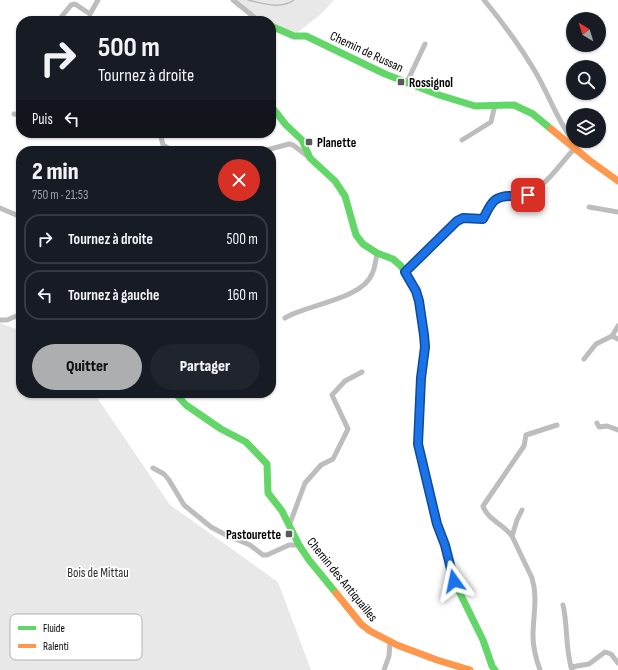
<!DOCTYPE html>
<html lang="fr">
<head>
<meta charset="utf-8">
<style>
  body { margin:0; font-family:"Sofia Sans Condensed",sans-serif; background:#20242c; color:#f1f3f6; height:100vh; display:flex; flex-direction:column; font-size:15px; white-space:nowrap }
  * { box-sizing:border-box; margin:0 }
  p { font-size:13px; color:#9ea1a6 }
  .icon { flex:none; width:22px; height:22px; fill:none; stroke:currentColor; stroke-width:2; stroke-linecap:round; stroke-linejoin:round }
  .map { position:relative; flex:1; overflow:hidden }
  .details { position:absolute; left:16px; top:146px; width:260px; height:252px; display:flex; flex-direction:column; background:#171b24; border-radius:16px; box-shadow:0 1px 3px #0004 }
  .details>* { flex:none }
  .banner { position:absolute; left:16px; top:16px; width:260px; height:122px; border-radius:16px; box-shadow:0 1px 3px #0004; background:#171b24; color:#f1f3f6; overflow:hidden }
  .needle { width:26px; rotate:322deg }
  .tools { position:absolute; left:566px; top:12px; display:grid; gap:8px }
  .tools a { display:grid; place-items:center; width:40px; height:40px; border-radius:50%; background:#171b24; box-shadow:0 1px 3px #0004; font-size:20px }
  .pin { position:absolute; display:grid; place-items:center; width:34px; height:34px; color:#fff; margin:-17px; border-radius:8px; box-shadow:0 2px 6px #0006 }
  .me { position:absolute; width:44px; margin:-22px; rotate:348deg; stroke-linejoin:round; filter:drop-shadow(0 0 3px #0008) }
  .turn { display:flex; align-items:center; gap:14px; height:84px; padding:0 16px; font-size:18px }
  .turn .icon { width:52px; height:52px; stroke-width:2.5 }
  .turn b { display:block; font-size:28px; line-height:34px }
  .then { display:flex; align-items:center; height:38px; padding:0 16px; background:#0003; gap:8px; font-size:15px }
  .round { display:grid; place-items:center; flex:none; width:42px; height:42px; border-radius:21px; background:#20242c }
  .head { display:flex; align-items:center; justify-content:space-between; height:68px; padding:0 16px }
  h1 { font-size:24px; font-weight:800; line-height:30px }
  .action { display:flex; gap:8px; margin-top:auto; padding:8px 16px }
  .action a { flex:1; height:46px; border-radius:24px; background:#adaeaf; color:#111; font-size:16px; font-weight:800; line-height:46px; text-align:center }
  .action a+a { background:#20242c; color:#f1f3f6 }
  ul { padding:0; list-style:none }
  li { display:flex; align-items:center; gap:12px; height:50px; margin:0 8px 6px; padding:0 8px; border:2px solid #363941; border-radius:16px }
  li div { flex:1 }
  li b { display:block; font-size:15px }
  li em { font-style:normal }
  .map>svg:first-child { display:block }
</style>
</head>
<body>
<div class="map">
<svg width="618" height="670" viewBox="0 0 618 670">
  <rect width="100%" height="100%" fill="#fff"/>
  <g fill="#e8e8e8">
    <path d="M236,0H334L321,14L297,33L271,24V21C257,21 247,8 236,0Z"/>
    <polygon points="0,323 21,331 21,393 94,393 170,505 278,582 311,670 0,670"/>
  </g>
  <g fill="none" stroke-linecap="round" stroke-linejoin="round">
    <path stroke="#bababa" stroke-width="1.5" d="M248,0C262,3 280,10 294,0"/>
    <g stroke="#bdbdbd" stroke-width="5">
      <polyline points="233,0 259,21"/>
      <path d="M484,0C503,23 521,47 536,73C549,95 557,120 573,141"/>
      <polyline points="58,21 71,5 75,4 90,14 98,0"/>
      <polyline points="407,82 425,44"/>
      <polyline points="14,114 21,115"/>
      <polyline points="160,133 163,145 173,151"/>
      <polyline points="462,140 491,122 495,105"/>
      <polyline points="263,151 289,144 293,145 310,158"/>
      <polyline points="589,207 618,212"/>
      <polyline points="0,208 21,217"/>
      <path d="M405,271L457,221L463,218L483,219C492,203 494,194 515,196C521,197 524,197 530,194C549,182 560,164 575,148L573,141"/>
      <path d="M285,318C308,304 361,300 372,274C375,268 376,260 377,253"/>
      <polyline points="0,320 7,320 21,314"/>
      <polyline points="612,336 618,326"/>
      <polyline points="584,359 596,344 612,336 618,339"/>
      <polyline points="597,423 599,427 607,426 618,430"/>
      <polyline points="153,468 164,474 169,480 184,505 211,527 226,535 250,545 263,555 267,555 289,545 299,545"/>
      <polyline points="289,526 305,483 321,465 333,459 348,429 332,395 345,381 362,372"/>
      <polyline points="512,536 517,520 522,510"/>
      <path d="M563,605C568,626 565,649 572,670"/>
      <polyline points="571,667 589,664 605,652 611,654 618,663"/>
      <polyline points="384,670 389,656 390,642"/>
      <path d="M540,670C536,659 533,647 533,636C533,616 538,597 532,578L512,536C504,525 487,519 483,506L524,446L526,435L557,425"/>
    </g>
    <g stroke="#63d668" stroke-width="7">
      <polyline points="271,26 294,36 306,36 385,74 439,95 475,106 514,105 533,114 551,129"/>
      <polyline points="271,106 286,125 302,140 310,158 335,181 345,196 356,235 363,244 377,253 393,259 401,266 416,291 420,308 425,347 421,378 418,444 422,462"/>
      <polyline points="175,393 186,405 221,429 246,442 267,464 268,493 282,511 299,545 309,560 336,593"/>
      <polyline points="453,579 483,640 492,666 495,670"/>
    </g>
    <g stroke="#ff974d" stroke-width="7">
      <polyline points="551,129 589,160 618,181"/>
      <polyline points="422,462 437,524 445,545 453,579"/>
      <polyline points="336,593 361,624 370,631 397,645 437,660 470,670"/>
    </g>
  </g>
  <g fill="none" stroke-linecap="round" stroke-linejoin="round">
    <g stroke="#114b97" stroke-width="10">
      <path id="route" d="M454,581L445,545L437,524L418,444L421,378L425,347L424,335L419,301L416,291L405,272L457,221L463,218L483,219C491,204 493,195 513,196C518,196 522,198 528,195"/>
    </g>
    <use href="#route" stroke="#1a73e8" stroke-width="7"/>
  </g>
  <g fill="#595959" stroke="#fff" stroke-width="1.5">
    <rect x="397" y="78" width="8" height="8" rx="2"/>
    <rect x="305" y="138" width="8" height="8" rx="2"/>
    <rect x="285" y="530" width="8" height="8" rx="2"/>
  </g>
  <g text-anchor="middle" stroke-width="3.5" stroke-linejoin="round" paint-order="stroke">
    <g font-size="13" fill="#000" stroke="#fff">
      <text transform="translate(367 51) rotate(25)" y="5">Chemin de Russan</text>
      <text transform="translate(343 579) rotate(51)" y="5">Chemin des Antiquailles</text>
    </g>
    <g font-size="13" font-weight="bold" fill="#000" stroke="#fff" text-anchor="start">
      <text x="409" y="87">Rossignol</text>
      <text x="317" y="147">Planette</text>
      <text x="281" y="539" text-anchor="end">Pastourette</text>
    </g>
    <g font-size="13" fill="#2d2d2d" stroke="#fff">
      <text x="98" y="577">Bois de Mittau</text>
    </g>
  </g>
  <rect x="10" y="614" width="132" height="46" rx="6" fill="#fff" stroke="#b2b2b2" stroke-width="1"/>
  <rect x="18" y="626" width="18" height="4" fill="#63d668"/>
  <rect x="18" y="644" width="18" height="4" fill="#ff974d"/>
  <g font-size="11" fill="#000">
    <text x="43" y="632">Fluide</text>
    <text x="43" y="650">Ralenti</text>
  </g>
</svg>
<div class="tools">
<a><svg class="needle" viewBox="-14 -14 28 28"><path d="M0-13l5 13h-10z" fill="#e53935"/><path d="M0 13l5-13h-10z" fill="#9ea1a6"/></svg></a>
<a><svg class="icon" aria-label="search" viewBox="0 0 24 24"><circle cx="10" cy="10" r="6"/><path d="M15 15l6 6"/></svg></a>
<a><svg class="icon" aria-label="layers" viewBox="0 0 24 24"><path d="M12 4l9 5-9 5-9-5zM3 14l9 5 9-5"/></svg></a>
</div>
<div class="pin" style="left:528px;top:195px;background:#d93025"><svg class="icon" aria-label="arrive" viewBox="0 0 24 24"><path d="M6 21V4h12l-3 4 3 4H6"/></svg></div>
<svg class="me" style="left:454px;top:581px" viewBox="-20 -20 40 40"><path d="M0-17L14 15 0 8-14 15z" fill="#1a73e8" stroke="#fff" stroke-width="4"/></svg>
<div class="banner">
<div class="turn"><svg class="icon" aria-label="right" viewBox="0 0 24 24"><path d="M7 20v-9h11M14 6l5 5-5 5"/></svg><div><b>500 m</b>Tournez à droite</div></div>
<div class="then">Puis<svg class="icon" aria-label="left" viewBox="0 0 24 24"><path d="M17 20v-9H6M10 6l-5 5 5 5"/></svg></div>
</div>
<section class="details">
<div class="head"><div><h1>2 min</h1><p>750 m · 21:53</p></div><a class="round" style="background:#d93025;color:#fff"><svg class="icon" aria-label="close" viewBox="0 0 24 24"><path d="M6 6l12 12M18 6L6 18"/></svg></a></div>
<ul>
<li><svg class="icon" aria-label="right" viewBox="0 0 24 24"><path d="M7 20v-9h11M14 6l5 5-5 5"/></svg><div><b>Tournez à droite</b></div><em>500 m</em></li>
<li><svg class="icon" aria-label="left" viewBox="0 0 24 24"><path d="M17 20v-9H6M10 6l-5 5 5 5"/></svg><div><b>Tournez à gauche</b></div><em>160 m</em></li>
</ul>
<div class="action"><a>Quitter</a><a>Partager</a></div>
</section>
</div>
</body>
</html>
